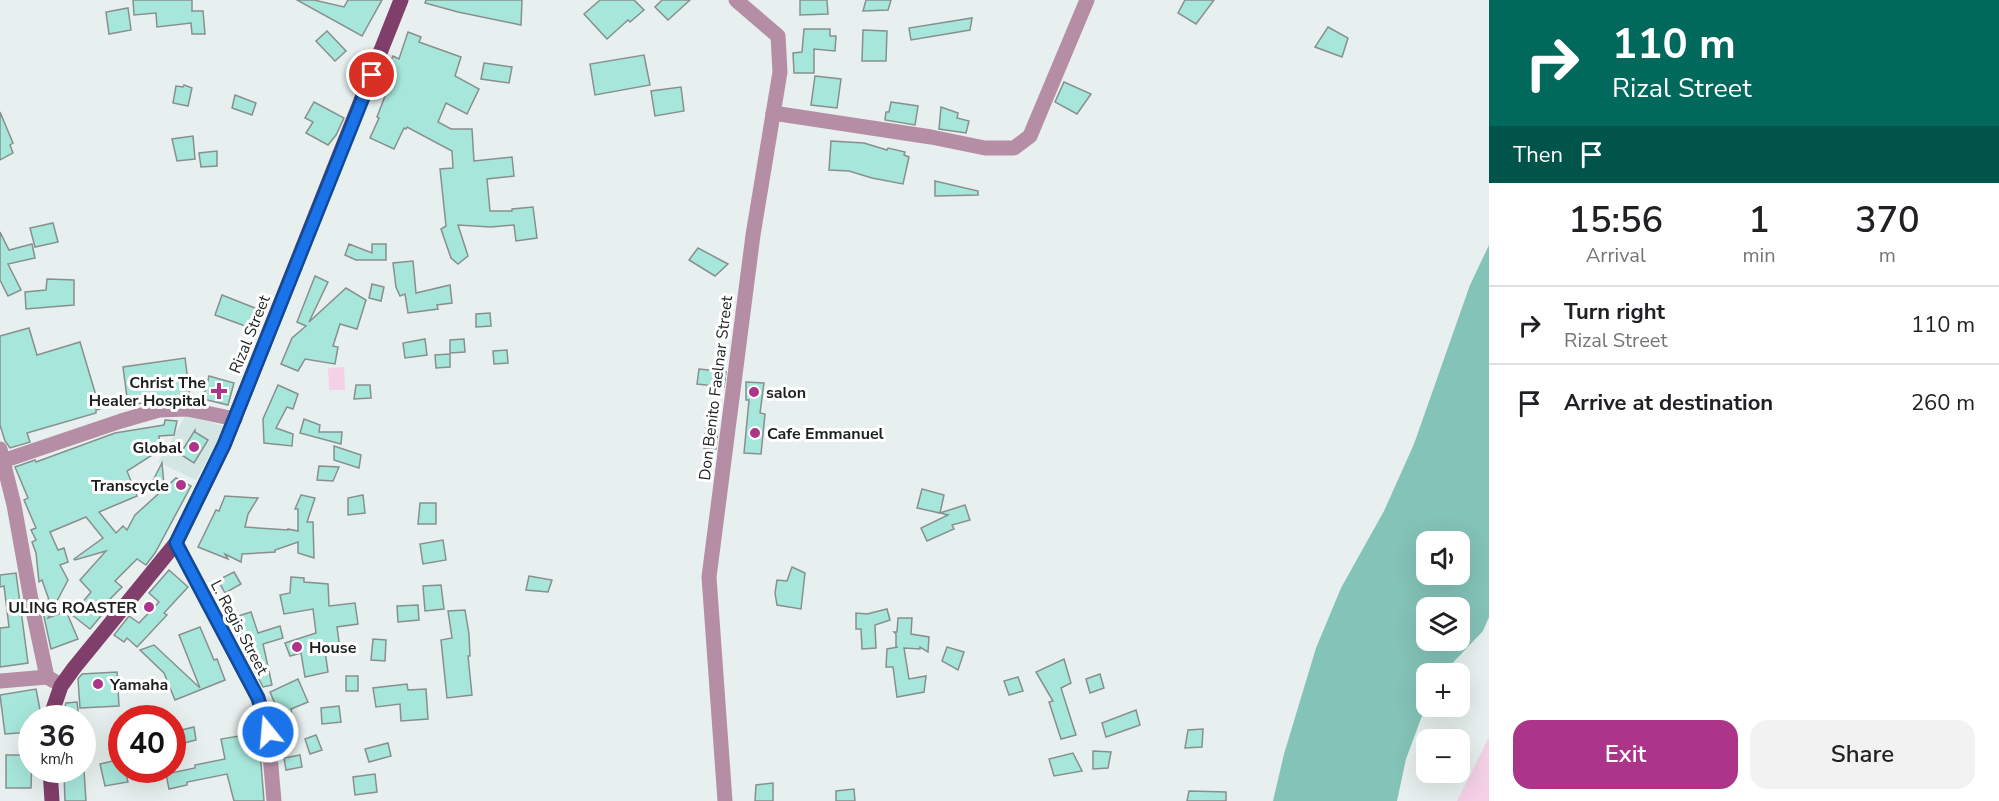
<!DOCTYPE html>
<html lang="en">
<head>
<meta charset="utf-8">
<style>
  body { margin:0; font-family:"Nunito Sans",sans-serif; background:#f2f2f2; color:#202124; height:100vh; display:flex; flex-direction:column; font-size:22px; white-space:nowrap }
  * { box-sizing:border-box; margin:0 }
  p { font-size:20px; color:#757577 }
  .icon { flex:none; width:33px; height:33px; fill:none; stroke:currentColor; stroke-width:2; stroke-linecap:round; stroke-linejoin:round }
  .map { position:relative; flex:1; overflow:hidden }
  .details { display:flex; flex-direction:column; background:#fff; width:510px }
  .details>* { flex:none }
  .guide { background:#00695c; color:#fff; overflow:hidden }
  .buttons { position:absolute; left:1416px; top:531px; display:grid; gap:12px }
  .buttons a { display:grid; place-items:center; width:54px; height:54px; border-radius:12px; background:#fff; box-shadow:0 6px 24px #0002; font-size:30px }
  .speed { position:absolute; left:18px; top:705px; display:flex; gap:12px; font-size:30px; font-weight:700; text-align:center }
  .speed>* { display:grid; place-content:center; width:78px; height:78px; border-radius:50%; background:#fff; box-shadow:0 6px 24px #0002; line-height:1 }
  .speed small { font-size:15px; font-weight:400 }
  .speed .limit { border:9px solid #d22; background:#fff; color:#111 }
  .pin { position:absolute; display:grid; place-items:center; width:51px; height:51px; color:#fff; margin:-26px; border:3px solid #fff; border-radius:50%; box-shadow:0 2px 6px #0007 }
  .me { position:absolute; width:66px; margin:-33px; rotate:343deg; stroke-linejoin:round; filter:drop-shadow(0 0 4px #0008) }
  .turn { display:flex; align-items:center; gap:21px; height:126px; padding:0 24px; font-size:27px }
  .turn .icon { width:78px; height:78px; stroke-width:2.5 }
  .turn b { display:block; font-size:42px; line-height:51px }
  .then { display:flex; align-items:center; height:57px; padding:0 24px; background:#0003; gap:12px; font-size:22px }
  .eta { display:flex; justify-content:space-evenly; align-items:center; height:102px; text-align:center }
  .eta b { font-size:36px; font-weight:600; line-height:42px }
  .primary-button { display:flex; gap:12px; margin-top:auto; padding:12px 24px }
  .primary-button a { flex:1; height:69px; border-radius:18px; background:#ac3489; color:#fff; font-size:24px; font-weight:600; line-height:69px; text-align:center }
  .primary-button a+a { background:#f2f2f2; color:#202124 }
  ul { padding:0; list-style:none }
  li { display:flex; align-items:center; gap:18px; height:78px; padding:0 24px; border-top:2px solid #e0e0e0 }
  li div { flex:1 }
  li b { display:block; font-size:22px }
  li em { font-style:normal }
  main { display:flex; flex:1; min-height:0 }
  .map>svg:first-child { display:block }
</style>
</head>
<body>
<main>
<div class="map">
<svg width="1489" height="801" viewBox="0 0 1489 801">
  <rect width="100%" height="100%" fill="#e7f0ee"/>
  <polygon fill="#d4e6e3" points="186,415 226,427 196,480 158,462"/>
  <g fill="#f4d1e6">
    <polygon points="344,367 345,390 329,390 328,368"/>
    <polygon points="1489,737 1489,801 1457,801"/>
  </g>
  <path fill="#84c3b8" fill-rule="evenodd" d="M1489,245V617L1483,631L1443,673L1426,674V705L1406,759L1397,801H1273L1284,754L1316,648L1341,588L1384,511L1414,444L1470,285ZM1426,542H1460V574H1426ZM1426,608H1460V640H1426Z"/>
  <g fill="#a7e7db" stroke="#87908e" stroke-width="1.5">
    <polygon points="133,0 192,0 192,11 203,11 205,34 192,34 191,23 157,27 156,13 134,15"/>
    <polygon points="297,0 314,0 344,7 348,0 382,0 362,36"/>
    <polygon points="426,0 522,0 521,25 458,12 425,3"/>
    <polygon points="600,0 634,0 644,10 630,22 628,20 607,39 584,14"/>
    <polygon points="662,0 690,0 668,20 655,7"/>
    <polygon points="800,0 827,0 828,14 800,15"/>
    <polygon points="866,0 891,0 888,10 863,11"/>
    <polygon points="1185,0 1214,0 1196,24 1178,13"/>
    <polygon points="128,8 131,30 109,34 106,12"/>
    <polygon points="972,18 970,30 911,40 909,28"/>
    <polygon points="1328,27 1348,38 1342,57 1315,47"/>
    <polygon points="804,29 830,29 830,36 836,36 835,51 814,49 814,73 794,73 793,53 802,52"/>
    <polygon points="863,30 887,31 886,61 862,61"/>
    <polygon points="327,31 346,51 335,61 316,41"/>
    <polygon points="408,32 421,37 419,42 461,57 455,76 479,89 467,114 446,103 438,122 451,129 472,129 474,161 512,157 514,176 487,179 490,211 512,211 512,209 533,207 537,238 516,241 514,225 491,227 458,225 468,256 458,264 451,258 441,229 446,226 440,169 453,168 452,151 407,127 406,129 404,128 394,149 370,138 379,118 377,117 394,73 387,69 393,56 399,59"/>
    <polygon points="644,55 650,85 595,95 590,64"/>
    <polygon points="484,63 512,67 509,83 481,79"/>
    <polygon points="815,76 841,79 837,108 811,105"/>
    <polygon points="1064,82 1091,94 1077,114 1055,102"/>
    <polygon points="184,85 192,88 188,106 173,103 176,86 183,87"/>
    <polygon points="681,87 684,111 655,116 651,91"/>
    <polygon points="235,95 256,103 252,115 232,108"/>
    <polygon points="314,102 344,118 336,135 328,145 306,133 313,122 305,118"/>
    <polygon points="891,102 918,106 915,125 885,120 886,112 889,112"/>
    <polygon points="941,107 958,113 957,118 969,121 966,133 939,129"/>
    <polygon points="0,112 13,143 10,145 13,153 0,160"/>
    <polygon points="193,136 195,159 177,161 172,139"/>
    <polygon points="831,141 864,143 887,150 888,148 905,152 904,155 909,157 903,184 872,178 849,171 829,170"/>
    <polygon points="217,151 217,166 201,167 199,153"/>
    <polygon points="935,181 978,191 978,195 935,196"/>
    <polygon points="53,223 58,242 35,247 30,228"/>
    <polygon points="0,232 9,250 32,244 35,258 8,264 21,290 8,296 0,280"/>
    <polygon points="349,244 372,253 372,244 386,244 386,260 356,260 345,255"/>
    <polygon points="698,248 728,264 715,276 689,260"/>
    <polygon points="413,261 416,293 450,285 452,303 437,305 438,309 408,313 405,294 400,296 396,287 393,263"/>
    <polygon points="315,276 328,282 309,322 346,288 366,300 357,329 340,324 333,346 338,347 335,364 305,359 298,371 281,364 292,338 306,326 297,322"/>
    <polygon points="47,279 74,280 74,305 26,309 25,292 46,290"/>
    <polygon points="372,284 384,287 381,301 369,298"/>
    <polygon points="222,295 255,308 248,327 215,315"/>
    <polygon points="490,313 491,326 476,327 476,314"/>
    <polygon points="29,328 37,355 80,342 100,409 96,410 96,413 27,433 30,442 10,448 5,441 0,425 0,336"/>
    <polygon points="425,339 427,355 405,358 403,343"/>
    <polygon points="464,339 465,352 450,353 450,340"/>
    <polygon points="507,350 508,363 494,364 493,351"/>
    <polygon points="450,354 450,367 436,368 435,355"/>
    <polygon points="185,358 190,397 128,405 123,367"/>
    <polygon points="699,369 726,372 724,387 697,384"/>
    <polygon points="209,376 234,383 228,405 203,399"/>
    <polygon points="746,382 764,383 760,413 765,414 761,454 744,453 749,400 746,400"/>
    <polygon points="278,385 298,394 293,409 287,407 276,428 293,434 292,446 264,443 263,419"/>
    <polygon points="356,385 370,385 371,398 354,399"/>
    <polygon points="304,419 320,425 319,432 342,432 341,444 300,433"/>
    <polygon points="165,420 177,421 174,435 159,436 160,450 127,471 137,496 99,512 116,533 123,526 127,530 135,515 176,478 191,486 155,553 146,565 137,559 115,581 122,587 102,607 106,610 90,629 72,615 91,592 80,580 106,551 75,560 74,559 103,538 86,517 50,532 58,550 64,548 68,562 60,565 68,580 48,618 66,611 78,639 51,649 41,603 49,600 42,580 39,582 36,553 32,542 36,540 31,530 36,528 24,500 28,498 15,467 35,460 36,462 115,433 164,425"/>
    <polygon points="706,428 718,429 716,449 704,448"/>
    <polygon points="195,430 195,432 208,440 194,463 180,454"/>
    <polygon points="334,446 361,455 359,468 334,460"/>
    <polygon points="162,463 164,485 147,492"/>
    <polygon points="319,466 339,467 333,481 317,480"/>
    <polygon points="922,489 944,495 940,513 917,508"/>
    <polygon points="301,495 315,498 307,522 313,522 314,558 298,553 298,542 275,550 275,552 242,554 241,562 225,554 228,559 198,547 216,510 219,511 225,496 258,498 248,514 245,527 288,530 288,529 298,531 298,509 295,509"/>
    <polygon points="363,495 365,513 348,515 348,498"/>
    <polygon points="420,503 436,503 436,524 418,524"/>
    <polygon points="965,505 970,520 952,525 954,529 927,541 921,528 948,515 940,513"/>
    <polygon points="443,540 446,560 423,564 420,544"/>
    <polygon points="792,567 805,573 801,609 777,605 775,593 777,580 787,581"/>
    <polygon points="169,570 188,587 164,613 167,615 137,647 127,638 124,642 114,635 129,616 139,623 159,602 149,593"/>
    <polygon points="234,572 241,584 225,593 218,580"/>
    <polygon points="16,573 28,663 0,667 0,628 9,627 4,586 0,587 0,575"/>
    <polygon points="529,576 552,580 548,592 526,590"/>
    <polygon points="291,577 304,578 304,582 328,584 329,606 355,603 358,624 337,627 340,649 325,651 328,672 305,677 301,653 290,656 285,643 316,633 313,609 284,614 280,595 290,593"/>
    <polygon points="441,585 444,609 425,611 423,586"/>
    <polygon points="418,605 419,620 398,622 397,606"/>
    <polygon points="887,609 890,620 875,625 876,648 862,649 861,629 856,629 856,613 867,614"/>
    <polygon points="465,610 469,634 470,656 468,656 472,695 447,698 441,640 452,638 448,611"/>
    <polygon points="251,612 258,633 280,626 283,638 263,644 272,685 263,687 243,648 240,634 238,635 232,618"/>
    <polygon points="898,618 912,618 911,634 929,637 928,652 920,647 920,649 904,648 909,679 926,676 924,692 897,697 893,667 886,667 887,649 898,647 896,647 896,634 894,632 897,632"/>
    <polygon points="200,627 214,660 217,659 225,680 175,700 164,673 140,650 154,645 200,688 179,635"/>
    <polygon points="373,639 386,640 385,661 371,660"/>
    <polygon points="947,647 964,652 958,670 942,661"/>
    <polygon points="1064,659 1071,683 1061,688 1076,735 1061,739 1049,702 1053,701 1036,672"/>
    <polygon points="117,672 119,706 80,708 78,679 82,674"/>
    <polygon points="1100,674 1104,688 1090,693 1086,679"/>
    <rect x="346" y="676" width="12" height="15"/>
    <polygon points="1018,677 1023,691 1009,695 1004,681"/>
    <polygon points="298,679 308,702 291,709 294,735 283,737 282,720 270,692"/>
    <polygon points="407,684 408,690 426,689 428,719 401,721 400,704 376,707 373,688"/>
    <polygon points="36,689 41,715 32,717 32,732 5,734 0,695"/>
    <polygon points="77,702 79,718 61,718 66,703"/>
    <polygon points="339,706 341,722 322,724 321,708"/>
    <polygon points="1136,710 1140,725 1106,737 1102,723"/>
    <polygon points="194,727 196,740 180,744 177,731"/>
    <polygon points="1203,729 1202,747 1185,748 1188,730"/>
    <polygon points="245,735 247,741 259,739 264,801 234,801 227,774 187,782 187,785 169,789 166,774 195,768 195,765 225,759 221,739"/>
    <polygon points="316,735 322,750 310,754 305,739"/>
    <polygon points="388,743 391,756 369,762 365,749"/>
    <polygon points="122,745 122,770 125,770 128,782 105,786 100,764 113,761 111,748"/>
    <polygon points="1093,751 1111,752 1108,768 1093,769"/>
    <polygon points="1073,753 1082,771 1054,776 1049,759"/>
    <polygon points="6,755 32,755 31,788 6,788"/>
    <polygon points="300,755 302,767 286,770 284,758"/>
    <polygon points="84,771 86,801 65,801 64,773"/>
    <polygon points="375,774 377,792 355,795 353,777"/>
    <polygon points="773,783 773,801 755,801 756,785"/>
    <polygon points="854,789 855,801 836,801 836,791"/>
    <polygon points="1189,791 1226,792 1226,801 1187,801"/>
  </g>
  <g fill="none" stroke-linecap="round" stroke-linejoin="round">
    <g stroke="#b58ea6" stroke-width="15">
      <polyline points="773,113 931,137 985,148 1014,148 1030,136 1087,0"/>
      <polyline points="0,449 14,505 33,611 47,677"/>
      <polyline points="0,462 121,421 159,410 187,409 235,419"/>
      <polyline points="176,543 258,698 268,732 274,801"/>
      <polyline points="0,681 47,677 54,681"/>
      <polyline points="725,801 709,577 753,235 780,72 778,36 736,0"/>
    </g>
    <g stroke="#803e6a" stroke-width="15">
      <polyline points="50,718 61,686 74,668 176,543 224,445 401,0"/>
      <polyline points="50,770 52,801"/>
    </g>
  </g>
  <g fill="none" stroke-linecap="round" stroke-linejoin="round">
    <g stroke="#114b97" stroke-width="15">
      <polyline id="route" points="268,732 258,698 176,543 224,445 372,75"/>
    </g>
    <use href="#route" stroke="#1a73e8" stroke-width="10"/>
  </g>
  <g fill="#ac3489" stroke="#fff" stroke-width="2">
    <path d="M216 382h6v6h6v6h-6v6h-6v-6h-6v-6h6z"/>
    <circle cx="754" cy="392" r="6"/>
    <circle cx="755" cy="433" r="6"/>
    <circle cx="194" cy="447" r="6"/>
    <circle cx="181" cy="485" r="6"/>
    <circle cx="149" cy="607" r="6"/>
    <circle cx="297" cy="647" r="6"/>
    <circle cx="98" cy="684" r="6"/>
  </g>
  <g text-anchor="middle" stroke-width="6" stroke-linejoin="round" paint-order="stroke">
    <g font-size="16" fill="#1d2020" stroke="#fff">
      <text transform="translate(249 334) rotate(-68)" y="6">Rizal Street</text>
      <text transform="translate(715 388) rotate(-83)" y="6">Don Benito Faelnar Street</text>
      <text transform="translate(240 627) rotate(62)" y="6">L. Regis Street</text>
    </g>
    <g font-size="16" font-weight="bold" fill="#1d2020" stroke="#fff" text-anchor="end">
      <text x="206" y="388">Christ The<tspan x="206" dy="18">Healer Hospital</tspan></text>
      <text x="766" y="398" text-anchor="start">salon</text>
      <text x="767" y="439" text-anchor="start">Cafe Emmanuel</text>
      <text x="182" y="453">Global</text>
      <text x="169" y="491">Transcycle</text>
      <text x="137" y="613">ULING ROASTER</text>
      <text x="309" y="653" text-anchor="start">House</text>
      <text x="110" y="690" text-anchor="start">Yamaha</text>
    </g>
  </g>
</svg>
<div class="buttons">
<a><svg class="icon" aria-label="sound" viewBox="0 0 24 24"><path d="M4 9h4l5-4v14l-5-4H4zM17 9q2 3 0 6"/></svg></a>
<a><svg class="icon" aria-label="layers" viewBox="0 0 24 24"><path d="M12 4l9 5-9 5-9-5zM3 14l9 5 9-5"/></svg></a>
<a>+</a>
<a>−</a>
</div>
<div class="speed"><div>36<small>km/h</small></div><div class="limit">40</div></div>
<div class="pin" style="left:372px;top:75px;background:#d93025"><svg class="icon" aria-label="arrive" viewBox="0 0 24 24"><path d="M6 21V4h12l-3 4 3 4H6"/></svg></div>
<svg class="me" style="left:268px;top:732px" viewBox="-20 -20 40 40"><circle r="17" fill="#1a73e8" stroke="#fff" stroke-width="3"/><path d="M0-11L8 9 0 5-8 9z" fill="#fff"/></svg>
</div>
<section class="details">
<div class="guide">
<div class="turn"><svg class="icon" aria-label="right" viewBox="0 0 24 24"><path d="M7 20v-9h11M14 6l5 5-5 5"/></svg><div><b>110 m</b>Rizal Street</div></div>
<div class="then">Then<svg class="icon" aria-label="arrive" viewBox="0 0 24 24"><path d="M6 21V4h12l-3 4 3 4H6"/></svg></div>
</div>
<div class="eta">
<div><b>15:56</b><p>Arrival</p></div>
<div><b>1</b><p>min</p></div>
<div><b>370</b><p>m</p></div>
</div>
<ul>
<li><svg class="icon" aria-label="right" viewBox="0 0 24 24"><path d="M7 20v-9h11M14 6l5 5-5 5"/></svg><div><b>Turn right</b><p>Rizal Street</p></div><em>110 m</em></li>
<li><svg class="icon" aria-label="arrive" viewBox="0 0 24 24"><path d="M6 21V4h12l-3 4 3 4H6"/></svg><div><b>Arrive at destination</b></div><em>260 m</em></li>
</ul>
<div class="primary-button"><a>Exit</a><a>Share</a></div>
</section>
</main>
</body>
</html>
